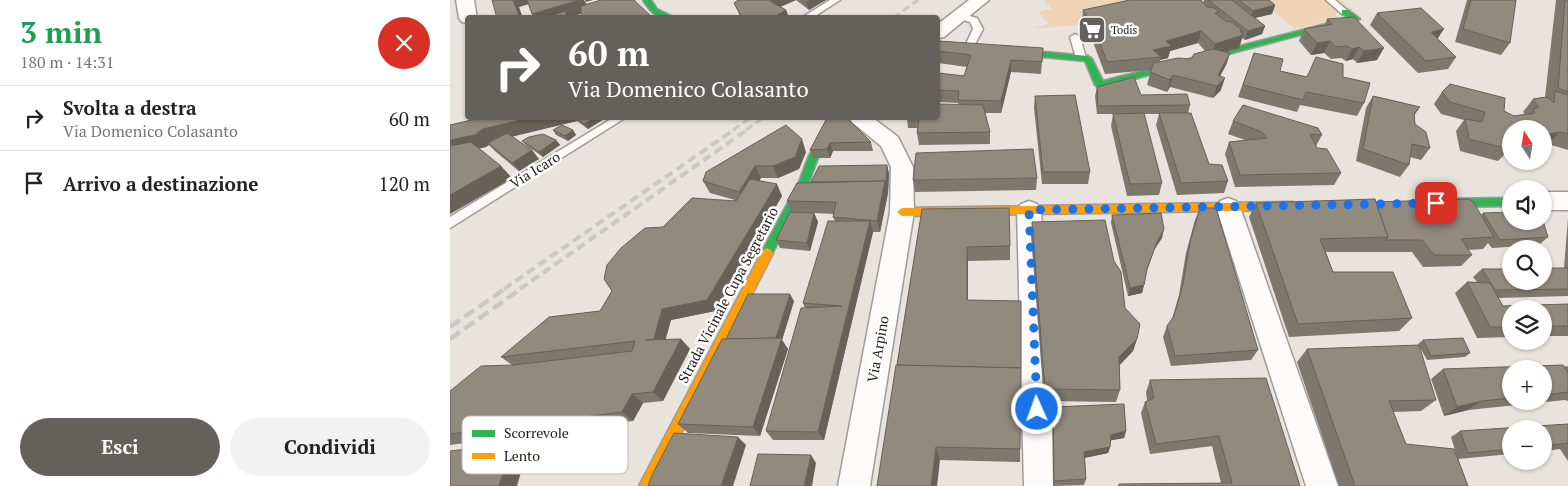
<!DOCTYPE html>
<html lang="it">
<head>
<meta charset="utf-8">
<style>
  body { margin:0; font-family:"PT Serif",serif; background:#f2f2f2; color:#222; height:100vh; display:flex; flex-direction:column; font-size:19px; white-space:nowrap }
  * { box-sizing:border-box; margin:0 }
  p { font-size:16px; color:#767676 }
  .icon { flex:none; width:28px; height:28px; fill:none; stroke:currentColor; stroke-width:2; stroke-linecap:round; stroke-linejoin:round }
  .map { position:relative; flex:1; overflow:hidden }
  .details { display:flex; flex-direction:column; background:#fff; width:450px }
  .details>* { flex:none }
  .hud { position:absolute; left:15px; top:15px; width:475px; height:105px; border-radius:5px; box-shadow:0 1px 4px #0004; background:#64605c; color:#fff; overflow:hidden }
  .needle { width:32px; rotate:348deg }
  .fabs { position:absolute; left:1052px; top:120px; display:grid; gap:10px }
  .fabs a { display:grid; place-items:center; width:50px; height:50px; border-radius:50%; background:#fff; box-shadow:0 1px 4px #0004; font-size:25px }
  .pin { position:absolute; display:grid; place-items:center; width:42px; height:42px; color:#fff; margin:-21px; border-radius:10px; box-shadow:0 2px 8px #0006 }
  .me { position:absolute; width:55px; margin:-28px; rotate:358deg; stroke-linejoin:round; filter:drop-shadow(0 0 4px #0008) }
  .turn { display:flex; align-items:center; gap:18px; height:105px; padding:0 20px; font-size:22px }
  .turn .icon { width:65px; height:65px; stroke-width:2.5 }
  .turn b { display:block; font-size:35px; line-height:42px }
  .round { display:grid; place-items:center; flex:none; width:52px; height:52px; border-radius:26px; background:#f2f2f2 }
  .headline { display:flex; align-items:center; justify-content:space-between; height:85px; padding:0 20px }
  h1 { font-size:30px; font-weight:600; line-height:38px; color:#1e9e55 }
  .cta { display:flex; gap:10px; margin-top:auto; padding:10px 20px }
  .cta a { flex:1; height:58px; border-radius:30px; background:#64605c; color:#fff; font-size:20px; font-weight:600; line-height:58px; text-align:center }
  .cta a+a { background:#f2f2f2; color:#222 }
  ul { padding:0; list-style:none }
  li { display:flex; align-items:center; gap:15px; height:65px; padding:0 20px; border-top:1px solid #e0e0e0 }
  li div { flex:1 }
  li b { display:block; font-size:19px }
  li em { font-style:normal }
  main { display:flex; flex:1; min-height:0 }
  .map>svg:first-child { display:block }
</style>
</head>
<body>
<main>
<section class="details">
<div class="headline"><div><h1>3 min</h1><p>180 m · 14:31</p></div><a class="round" style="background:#d93025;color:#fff"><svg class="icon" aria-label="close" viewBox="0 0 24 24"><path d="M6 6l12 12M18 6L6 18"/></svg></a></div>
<ul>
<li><svg class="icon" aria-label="right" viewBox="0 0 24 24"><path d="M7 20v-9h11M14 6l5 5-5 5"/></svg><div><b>Svolta a destra</b><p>Via Domenico Colasanto</p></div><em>60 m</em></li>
<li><svg class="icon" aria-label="arrive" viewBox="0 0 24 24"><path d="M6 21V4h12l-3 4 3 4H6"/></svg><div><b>Arrivo a destinazione</b></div><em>120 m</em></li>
</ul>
<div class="cta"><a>Esci</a><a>Condividi</a></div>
</section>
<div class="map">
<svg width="1118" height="486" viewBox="0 0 1118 486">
  <rect width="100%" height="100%" fill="#e8e3dd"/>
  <g fill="#efd3b6">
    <path d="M594,0H729C682,11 632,29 583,28L598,24L588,12L602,9Z"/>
    <polygon points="810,0 890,0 903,10 885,14 890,18 845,29"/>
  </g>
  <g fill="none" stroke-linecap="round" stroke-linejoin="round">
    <g stroke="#9f9c98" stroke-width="3">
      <g id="lane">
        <polygon points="380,0 390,0 362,18 351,18"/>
        <polygon points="876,0 885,0 899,12 898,14 892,14"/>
        <polygon points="509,13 527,18 533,29 522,50 516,50 514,48 523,29 520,22 506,18 505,16"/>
        <polygon points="625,34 630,37 636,58 634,60 628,60 626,58 620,37"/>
        <polygon points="163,118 175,118 0,228 0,217"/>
      </g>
    </g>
    <g stroke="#9f9c98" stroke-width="3">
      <g id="street">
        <polygon points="6,0 24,0 27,18 18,18 18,23 12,22 9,18"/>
        <polygon points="519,0 539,0 494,37 488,38 488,24"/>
        <polygon points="399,118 423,118 448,137 463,167 464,212 420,486 388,486 440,212 441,167 431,146 403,123"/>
        <rect x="1094" y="192" width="24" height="18"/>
        <polygon points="778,198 786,201 790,207 888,486 856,486 766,207 770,201"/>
        <polygon points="579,201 587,204 591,210 606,486 574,486 567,210 571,204"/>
      </g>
    </g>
    <g stroke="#9f9c98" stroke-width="3">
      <g id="fast">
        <path d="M193,0H201L207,9L225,18C207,18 202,15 193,0Z"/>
        <polygon points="892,10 898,10 910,19 650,88 645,85 635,61 488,47 488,42 638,56 642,59 653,81 899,18 892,14"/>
        <polygon points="379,118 389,118 368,158 359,182 321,256 313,256 311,253 349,182 358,158"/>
        <polygon points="1061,198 1061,206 986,207 981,203 986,199"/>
      </g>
    </g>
    <g stroke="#9f9c98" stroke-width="3">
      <g id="slow">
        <polygon points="843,202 848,206 843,210 452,216 447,212 452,208"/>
        <polygon points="317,248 321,250 323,253 204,486 189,486 313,250"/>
      </g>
    </g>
    <use href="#lane" fill="#fcfbfa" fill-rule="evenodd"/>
    <use href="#street" fill="#fcfbfa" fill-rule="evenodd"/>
    <use href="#fast" fill="#30b455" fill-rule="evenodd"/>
    <use href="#slow" fill="#ff9f0a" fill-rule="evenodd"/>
    <g stroke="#c9c8c7" stroke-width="3" stroke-dasharray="8 4" stroke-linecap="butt">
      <polyline points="443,18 468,0"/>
      <polyline points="283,130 300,118"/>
      <polyline points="296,130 313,118"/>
    </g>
    <g stroke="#c9c8c7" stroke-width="4" stroke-dasharray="9 5" stroke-linecap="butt">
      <polyline points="54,289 285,129"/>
      <polyline points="70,289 298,129"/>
    </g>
    <g stroke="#c9c8c7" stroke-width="4.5" stroke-dasharray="12 5.5" stroke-linecap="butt">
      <polyline points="0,327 56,288"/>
      <polyline points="0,339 72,288"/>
    </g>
  </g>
  <g fill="#7e776c" fill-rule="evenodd">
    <polygon points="288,0 376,0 359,10 346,0 330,7 336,10 339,18 291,18 284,3"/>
    <path d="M754,0H819L825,5L822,14L805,18L815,26L812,34L795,40L792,38L789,48L775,52L780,53L776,65L770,76L771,90L763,98L720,87L717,92L697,85L701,70L655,74L643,42L632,23L633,10L753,3ZM748,43L755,51L741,59L710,62V60L718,58L720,51Z"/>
    <polygon points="1017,0 1066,0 1060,43 1051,55 1005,42"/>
    <polygon points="1106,0 1118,0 1118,150 1098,144 1094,145 1094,129 1061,152 1056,153 1048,161 1010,151 1006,131 1014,120 991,114 984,104 992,92 1054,111 1064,116 1075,114 1073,112 1083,99 1095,97"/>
    <polygon points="927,13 988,39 1006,57 998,69 968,73 920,25"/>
    <polygon points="877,19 927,60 907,63 903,59 896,61 891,58 881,59 874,53 861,55 849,41 854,29 875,25"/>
    <polygon points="593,48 591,74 561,72 551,113 535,113 540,132 540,144 469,145 467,133 468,128 458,128 457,118 488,118 508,104 508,103 488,102 488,73 514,76 517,67 488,63 488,51"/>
    <polygon points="804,53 830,71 857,77 893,77 914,103 907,116 850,105 847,112 788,97"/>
    <polygon points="647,87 740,105 738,113 759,164 778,181 774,193 727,195 706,125 709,114 694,114 712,183 709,195 677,196 661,126 663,114 647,114 645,96"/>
    <polygon points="585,96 640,172 638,184 592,184 584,108"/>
    <polygon points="923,96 970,107 964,116 965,124 980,148 971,160 960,157 959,165 950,177 906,161 916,108"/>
    <polygon points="30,118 154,118 154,119 138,129 127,121 62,136 89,159 69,171 46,152 39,145 36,147 29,148 62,178 0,214 0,125"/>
    <polygon points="377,118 421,142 423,151 383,151 380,158 363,158 360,150"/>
    <polygon points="783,121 872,135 866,146 867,148 891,173 884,185 785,187 775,154 779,142 795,140 778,134"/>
    <polygon points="103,130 123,130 126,135 118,141 106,135"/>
    <polygon points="106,140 110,145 93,157 76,145 72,141"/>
    <polygon points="356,152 349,169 328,178 311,178 309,180 332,196 265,311 221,320 215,340 231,339 240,349 213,401 193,403 183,421 0,445 0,391 62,365 51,357 150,311 213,227 285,200 260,193 253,181"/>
    <polygon points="437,165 439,174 438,193 430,232 423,232 374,440 323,440 316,431 355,308 353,303 385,221 383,217 384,214 364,213 368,222 360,251 330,248 326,240 342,213 337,201 361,182"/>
    <polygon points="587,178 586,190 465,192 463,180"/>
    <polygon points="926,202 1031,215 1033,213 1098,237 1089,245 1042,248 1038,243 1033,249 1018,250 1022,255 1011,266 973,267 962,252 876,252 883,272 962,318 949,331 839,337 799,217 806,203"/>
    <polygon points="750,208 808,350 801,360 721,366 713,337 717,326 722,319 729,295 736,253 745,220"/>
    <polygon points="472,209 560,246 560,260 518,261 518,300 570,449 570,462 490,460 447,365"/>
    <polygon points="662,215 712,238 704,250 697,271 692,293 678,296 661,223"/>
    <polygon points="1118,218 1118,268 1114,268"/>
    <polygon points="582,222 675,308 687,339 683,351 669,365 670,390 666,402 594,401 581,236"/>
    <polygon points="1118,268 1118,296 1048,298 1053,306 1118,304 1118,336 1094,336 1094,309 1061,309 1061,337 1027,338 1005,293 1017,282 1027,282 1023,277 1032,269"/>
    <polygon points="344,301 332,340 338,349 310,436 238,433 228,424 276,339"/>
    <polygon points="973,340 1020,353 1015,357 977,360 968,344"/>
    <polygon points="857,349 986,400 971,411 943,412 956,444 1007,457 1001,437 1010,431 1118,424 1118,461 1110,449 1094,451 1094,429 1061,429 1061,454 1008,459 1018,486 889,486 847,362"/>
    <path d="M1118,367V401L1115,400L1018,410L994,416L981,379L993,369ZM1061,369H1094V401H1061Z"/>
    <polygon points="700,380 850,486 668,486 669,484 771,483 762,446 700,454 691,413 695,402 697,401 696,392"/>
    <polygon points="603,407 676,431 674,438 660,440 660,447 658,453 635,458 636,479 634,485 603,486 602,413"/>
  </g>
  <g fill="#676158">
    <polygon points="51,0 93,0 69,7 73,18 70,18"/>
    <polygon points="129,0 134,0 138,6 136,12 119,18 84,18 82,14"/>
    <polygon points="135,0 143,0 136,2"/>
    <polygon points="323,0 346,0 323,10 320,1"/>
    <polygon points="359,0 376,0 359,10 356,2"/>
    <polygon points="825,5 822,14 800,19 803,11"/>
    <polygon points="336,10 339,18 323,18"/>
    <polygon points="815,26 812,34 795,40 798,31"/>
    <polygon points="994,29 986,41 981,32"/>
    <polygon points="751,31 748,43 720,51 718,58 710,60 711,57 703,50 716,41"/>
    <polygon points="790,31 793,31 791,36 793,35 789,48 761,56 765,44"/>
    <polygon points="880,41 874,53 861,55 867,43"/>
    <polygon points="909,47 903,59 896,61 902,49"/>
    <polygon points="934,48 927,60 907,63 914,51"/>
    <polygon points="780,53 776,65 764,87 768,75"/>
    <polygon points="561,60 561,72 551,113 551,101"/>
    <polygon points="723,75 720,87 717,92 720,80"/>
    <polygon points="775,78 771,90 763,98 767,86"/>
    <polygon points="79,118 125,118 127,121 44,141 36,147 9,153 0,143 0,140 33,129"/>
    <polygon points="145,118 154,118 154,119 138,129 134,124"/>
    <polygon points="123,130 126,135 118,141 115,136"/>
    <polygon points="1110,132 1098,144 1094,145 1094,135"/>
    <polygon points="352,139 356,152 349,169 328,178 323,166"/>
    <polygon points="106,140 110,145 93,157 89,152"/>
    <polygon points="1060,142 1061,142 1061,152 1056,153 1059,149"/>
    <polygon points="380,143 383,151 380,158 377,149"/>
    <polygon points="82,150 89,159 69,171 62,163"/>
    <polygon points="437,165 439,174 438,193 436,184"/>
    <polygon points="51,166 62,178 0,214 0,195"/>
    <polygon points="305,166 311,178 295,204 289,192"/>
    <polygon points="435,181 438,193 430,232 427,221"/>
    <polygon points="327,184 332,196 265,311 221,320 213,349 196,340 212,309"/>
    <polygon points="364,213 368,222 360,251 357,243"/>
    <polygon points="420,221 423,232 374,440 368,432"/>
    <polygon points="714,229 712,238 704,250 707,242"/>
    <polygon points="517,247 518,261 518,314 517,300"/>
    <polygon points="694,285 692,293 678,296 680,288"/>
    <polygon points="340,294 344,301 332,340 338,349 310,436 303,427 325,341"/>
    <polygon points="231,339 240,349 213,401 203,392"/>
    <polygon points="687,339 683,351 666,369 669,357"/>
    <polygon points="182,394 193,403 183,421 172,412"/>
    <polygon points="1032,401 1018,410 994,416 1007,407"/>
    <polygon points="676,431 674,438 658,441 661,435"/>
    <polygon points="288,437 296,445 283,486 271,486"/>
    <polygon points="62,444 77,452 67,486 49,486"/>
    <polygon points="486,447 490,460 487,486 481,486"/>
    <polygon points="660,447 658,453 633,458 634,452"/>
    <polygon points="361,455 366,463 362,486 354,486"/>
  </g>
  <g fill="#938a7e" stroke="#676158">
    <polygon points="42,0 63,0 70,18 47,18"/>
    <polygon points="77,0 129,0 82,14"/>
    <polygon points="151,0 184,0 203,18 133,18 131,15 131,6"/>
    <polygon points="288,0 323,0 320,1 336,10 323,18 292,18 284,3"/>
    <polygon points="680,0 751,0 757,7 764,8 769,12 765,13 775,21 782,22 793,31 790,31 793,35 765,44 751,31 716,41 721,46 703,50 711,57 657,62 645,30 633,10"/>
    <polygon points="758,0 782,0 815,26 798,31"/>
    <polygon points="789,0 819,0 825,5 803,11"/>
    <polygon points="1021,0 1066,0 1060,43 1013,29"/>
    <polygon points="1115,0 1118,0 1118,92 1108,88"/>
    <polygon points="971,8 994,29 981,32 1006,57 976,61 927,13"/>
    <polygon points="115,11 118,18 95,18"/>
    <polygon points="904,17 934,48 914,51 909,47 902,49 897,46 886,47 880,41 867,43 854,29 882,24 877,19"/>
    <polygon points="488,41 593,48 592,62 561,60 551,101 508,100 509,91 488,90 488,73 514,76 521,55 488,51"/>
    <polygon points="763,49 780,53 768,75 775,78 767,86 723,75 720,80 700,72 704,63 728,58 741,59 744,54"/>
    <polygon points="804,53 833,59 830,71 857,77 866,57 893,64 893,77 920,83 914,103 856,92 853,100 793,85"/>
    <polygon points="684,77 691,95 737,94 740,105 648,106 647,87"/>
    <polygon points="1000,84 1055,98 1054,111 1064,116 1085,113 1083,109 1089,107 1083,99 1097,97 1104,103 1105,91 1118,95 1118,134 1110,132 1094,135 1094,129 1061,129 1061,142 1060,142 1059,149 1019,139 1015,119 1032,122 1035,112 1000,102 992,92"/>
    <polygon points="625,95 640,172 593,172 585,96"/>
    <polygon points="923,96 970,107 964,113 965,124 976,132 980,148 962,144 959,165 913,149"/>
    <polygon points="488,104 533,105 540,132 467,133 469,118 488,118"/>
    <polygon points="793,105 868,128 872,135 860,134 867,148 877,149 891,173 790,175 779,142 817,138 812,132 783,121"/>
    <polygon points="694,113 712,183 680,184 663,114"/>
    <polygon points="709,113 741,113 759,164 772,165 778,181 731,183"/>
    <polygon points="30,118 79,118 33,129 25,135 0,140 0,125"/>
    <polygon points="126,118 145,118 134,124"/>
    <polygon points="377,118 397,118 421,142 380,143 377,149 360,150"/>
    <polygon points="112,125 123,130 115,136 103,130"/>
    <polygon points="336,125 352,139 345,157 323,166 305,166 289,192 253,181 256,172"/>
    <polygon points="57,133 82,150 62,163 38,143"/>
    <polygon points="93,134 106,140 89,152 72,141 79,137"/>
    <polygon points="21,142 51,166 0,195 0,146"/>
    <polygon points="583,149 587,178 463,180 466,153"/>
    <polygon points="437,165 436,184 435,181 361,182 369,166"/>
    <polygon points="300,179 327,184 257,300 212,309 204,339 196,340 231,339 203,392 182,394 172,412 0,434 0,391 31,366 64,365 182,351 185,341 51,357 99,317 150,311 162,291 154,279 157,265 171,248 195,228 213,227 242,198 286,201"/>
    <polygon points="435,181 427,221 383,217 386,202 337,201 347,183"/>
    <polygon points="925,199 938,237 870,239 883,272 943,272 962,318 848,324 806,203"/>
    <polygon points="1019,199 1024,203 1044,237 1011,239 1022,255 984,255 972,240 936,240 938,237 926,202"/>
    <polygon points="559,208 560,246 517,247 517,300 571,301 571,368 447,365 472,209"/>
    <polygon points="750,208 766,208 808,350 725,356 717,326 724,316 733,284 740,242"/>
    <polygon points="340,212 364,213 357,243 326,240"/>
    <polygon points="1061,212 1061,221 1093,221 1098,237 1050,240 1033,213"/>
    <polygon points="711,213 714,229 707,242 697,269 694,285 680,288 662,215"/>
    <polygon points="655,220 664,261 671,272 675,308 690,324 687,339 669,357 670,390 595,389 582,222"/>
    <polygon points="378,221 420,221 368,432 316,431 351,308 392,306 353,303"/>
    <polygon points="1094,268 1118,268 1118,289 1045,290 1032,269 1061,269 1061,281 1094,281"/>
    <polygon points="1017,282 1040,283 1053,306 1118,304 1118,326 1094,326 1094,309 1061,309 1061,327 1040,327"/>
    <polygon points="298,294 340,294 326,338 276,339"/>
    <polygon points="332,338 303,427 228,424 272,339"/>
    <polygon points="1013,338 1020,353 981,356 973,340"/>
    <polygon points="969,345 986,400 939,401 956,444 1004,449 1018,486 905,486 857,349"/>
    <polygon points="446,365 571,368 570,449 486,447 481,486 427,486"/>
    <polygon points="1113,365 1118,372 1118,392 1094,395 1094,369 1061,369 1061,398 1032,401 1007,407 993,369"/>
    <polygon points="1114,367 1118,367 1118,372"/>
    <polygon points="816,378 850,486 669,486 669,484 782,483 769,436 706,444 695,402 704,398 700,380"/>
    <polygon points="674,404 676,431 661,435 660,447 634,452 636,479 604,481 603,407"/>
    <polygon points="1118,424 1118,443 1094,446 1094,429 1061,429 1061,449 1018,453 1010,431"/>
    <polygon points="224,433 288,437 271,486 198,486 202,475"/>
    <polygon points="62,444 49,486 0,486 0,451"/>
    <polygon points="308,454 361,455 354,486 300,486"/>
  </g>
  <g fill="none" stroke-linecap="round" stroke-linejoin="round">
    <polyline stroke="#1a73e8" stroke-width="9" stroke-dasharray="0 16.2" points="587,409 579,210 986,203"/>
  </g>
  <defs>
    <g id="supermarket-square" transform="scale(1.4375)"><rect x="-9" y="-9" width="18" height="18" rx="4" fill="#64605c" stroke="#fff"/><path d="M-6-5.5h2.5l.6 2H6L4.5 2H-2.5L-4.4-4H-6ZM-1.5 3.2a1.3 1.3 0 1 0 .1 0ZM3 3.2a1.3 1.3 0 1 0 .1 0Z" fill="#fff"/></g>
  </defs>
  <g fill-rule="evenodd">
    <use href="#supermarket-square" x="642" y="30"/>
  </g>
  <g text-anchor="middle" stroke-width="5" stroke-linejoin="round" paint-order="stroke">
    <g font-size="11" fill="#1d1a16" stroke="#fff" text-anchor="start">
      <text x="661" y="34">Todis</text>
    </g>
    <g font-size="14" fill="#1d1a16" stroke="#fff">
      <text transform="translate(85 170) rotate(-32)" y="5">Via Icaro</text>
      <text transform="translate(278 295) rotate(-62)" y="5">Strada Vicinale Cupa Segretario</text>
      <text transform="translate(428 349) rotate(-80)" y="5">Via Arpino</text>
    </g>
  </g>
  <rect x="12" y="416" width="166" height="58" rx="8" fill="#fff" stroke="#bbbab9" stroke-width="1"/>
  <rect x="22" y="430" width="23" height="7" fill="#30b455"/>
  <rect x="22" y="453" width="23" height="6" fill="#ff9f0a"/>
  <g font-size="14" fill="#1d1a16">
    <text x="54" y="438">Scorrevole</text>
    <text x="54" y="461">Lento</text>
  </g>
</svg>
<div class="fabs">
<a><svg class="needle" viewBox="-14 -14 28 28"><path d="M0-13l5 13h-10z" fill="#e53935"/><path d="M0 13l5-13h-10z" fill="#767676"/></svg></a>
<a><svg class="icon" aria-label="sound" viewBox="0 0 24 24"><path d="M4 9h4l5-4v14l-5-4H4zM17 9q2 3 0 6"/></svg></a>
<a><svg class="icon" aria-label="search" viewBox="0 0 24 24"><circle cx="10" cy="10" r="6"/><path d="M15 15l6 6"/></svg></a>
<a><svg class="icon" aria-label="layers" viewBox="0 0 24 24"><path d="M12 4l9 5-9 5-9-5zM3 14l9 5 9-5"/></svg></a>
<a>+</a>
<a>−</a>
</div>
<div class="pin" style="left:986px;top:203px;background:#d93025"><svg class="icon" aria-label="arrive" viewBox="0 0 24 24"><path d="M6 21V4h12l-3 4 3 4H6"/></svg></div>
<svg class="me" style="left:587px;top:409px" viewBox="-20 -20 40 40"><circle r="17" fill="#1a73e8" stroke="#fff" stroke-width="3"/><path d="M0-11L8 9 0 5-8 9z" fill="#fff"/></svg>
<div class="hud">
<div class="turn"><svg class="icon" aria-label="right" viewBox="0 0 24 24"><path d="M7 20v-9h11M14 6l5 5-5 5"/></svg><div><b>60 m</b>Via Domenico Colasanto</div></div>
</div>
</div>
</main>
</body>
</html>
